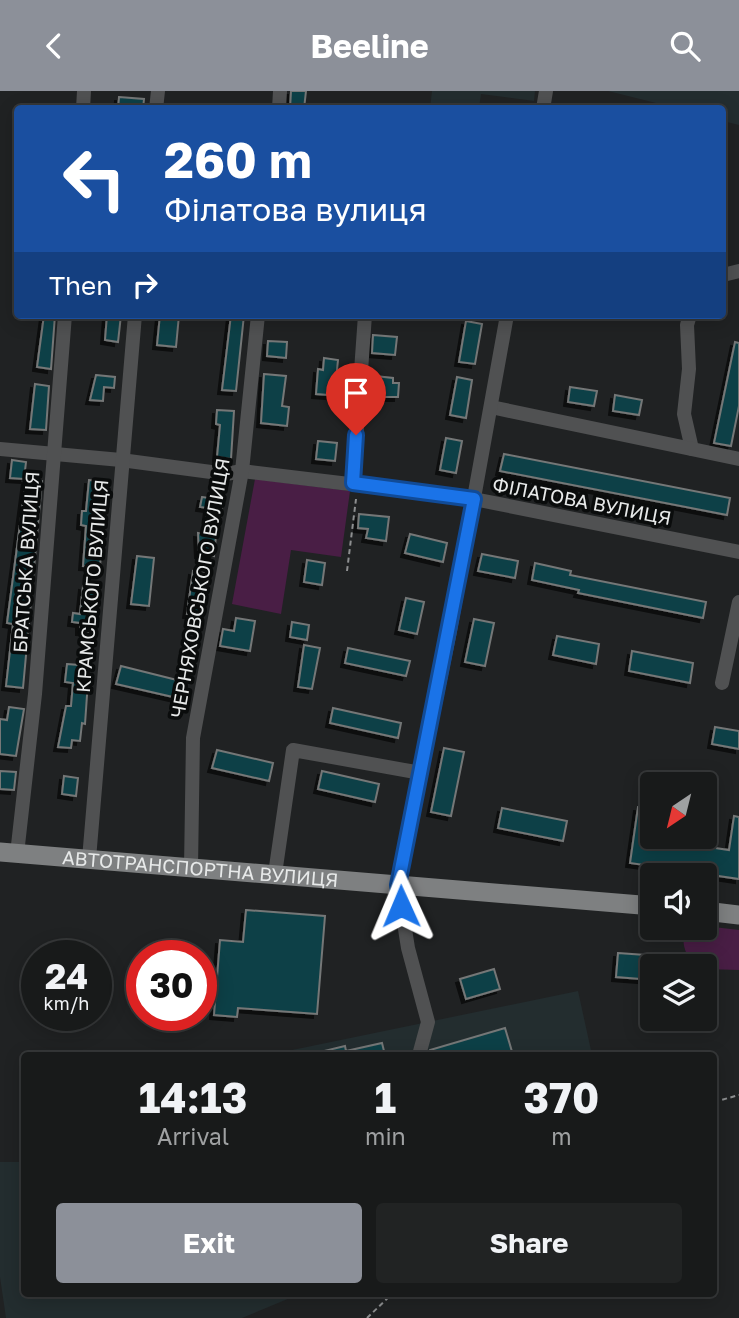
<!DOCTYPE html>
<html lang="en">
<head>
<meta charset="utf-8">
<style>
  body { margin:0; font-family:"Golos Text",sans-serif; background:#212323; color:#f1f3f6; height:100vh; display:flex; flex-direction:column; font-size:26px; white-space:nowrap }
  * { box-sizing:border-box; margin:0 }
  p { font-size:23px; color:#9fa1a2 }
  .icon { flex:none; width:38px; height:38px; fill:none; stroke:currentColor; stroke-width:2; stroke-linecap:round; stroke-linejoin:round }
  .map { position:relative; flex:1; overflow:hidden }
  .panel { position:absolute; left:21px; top:961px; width:696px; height:245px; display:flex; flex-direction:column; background:#181a1a; border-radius:7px; box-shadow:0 4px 18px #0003,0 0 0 2px #363839 }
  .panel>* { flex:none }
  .guide { position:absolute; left:14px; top:14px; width:712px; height:214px; border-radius:7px; box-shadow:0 4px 18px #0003,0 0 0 2px #363839; background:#1a4fa0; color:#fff; overflow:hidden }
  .needle { width:46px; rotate:215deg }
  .tools { position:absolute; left:640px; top:681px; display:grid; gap:14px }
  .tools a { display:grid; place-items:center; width:77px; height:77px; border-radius:7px; background:#181a1a; box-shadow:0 4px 18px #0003,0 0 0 2px #363839; font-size:35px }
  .speed { position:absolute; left:21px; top:849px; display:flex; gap:14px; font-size:35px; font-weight:700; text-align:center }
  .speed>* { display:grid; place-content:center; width:91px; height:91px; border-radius:50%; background:#181a1a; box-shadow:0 4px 18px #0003,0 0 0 2px #363839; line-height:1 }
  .speed small { font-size:18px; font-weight:400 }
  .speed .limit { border:10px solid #d22; background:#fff; color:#111 }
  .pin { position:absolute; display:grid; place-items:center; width:60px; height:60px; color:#fff; margin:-72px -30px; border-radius:50% 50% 50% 0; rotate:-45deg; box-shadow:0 0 7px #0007 }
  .pin .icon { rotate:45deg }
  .me { position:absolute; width:77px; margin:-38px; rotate:359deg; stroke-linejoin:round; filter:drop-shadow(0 0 5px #0008) }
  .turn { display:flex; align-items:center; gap:24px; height:147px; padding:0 35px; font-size:32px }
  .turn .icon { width:91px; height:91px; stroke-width:2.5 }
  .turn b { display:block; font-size:49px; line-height:60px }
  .then { display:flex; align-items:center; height:66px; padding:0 35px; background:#0003; gap:14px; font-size:26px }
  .eta { display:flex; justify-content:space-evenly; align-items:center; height:119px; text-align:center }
  .eta b { font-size:42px; font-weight:700; line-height:49px }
  .primary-button { display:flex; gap:14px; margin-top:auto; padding:14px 35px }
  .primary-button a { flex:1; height:80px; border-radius:7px; background:#8c9099; color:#fff; font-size:28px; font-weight:700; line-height:80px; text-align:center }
  .primary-button a+a { background:#212323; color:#f1f3f6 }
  header { display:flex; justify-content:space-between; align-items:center; height:91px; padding:0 35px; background:#8c9099; color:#fff; font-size:32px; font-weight:700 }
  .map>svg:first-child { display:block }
</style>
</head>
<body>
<header><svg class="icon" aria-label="back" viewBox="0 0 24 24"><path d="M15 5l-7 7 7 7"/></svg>Beeline<svg class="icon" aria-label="search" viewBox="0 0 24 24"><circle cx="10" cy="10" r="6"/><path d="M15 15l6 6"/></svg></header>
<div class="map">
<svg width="739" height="1227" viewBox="0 0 739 1227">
  <defs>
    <filter id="shadow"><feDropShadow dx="-4" dy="4" stdDeviation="0" flood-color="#0009"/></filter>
  </defs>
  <rect width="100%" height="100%" fill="#202223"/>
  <g fill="#232d2f">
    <polygon points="432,0 535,0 534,10 481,3 479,17 430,17"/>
    <polygon points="608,0 739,0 739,34 723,30 723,18 676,17"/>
    <polygon points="578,900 592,964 268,964"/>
    <polygon points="0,1071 24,1071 24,1202 302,1202 242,1227 6,1227 0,1186"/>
  </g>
  <g fill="#491e45">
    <polygon points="255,388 350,400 341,466 291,459 281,523 232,513"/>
    <path d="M705,835L739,839V879L705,878V875C687,875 680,853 685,837Z"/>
  </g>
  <g fill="#104046" stroke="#747777" stroke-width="2" filter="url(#shadow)">
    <polygon points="291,0 306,0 304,18 290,18"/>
    <polygon points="119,6 144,8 143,18 118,18"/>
    <polygon points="44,224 55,224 51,278 37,276"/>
    <polygon points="107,224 121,224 118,251 105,249"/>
    <polygon points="160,224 179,224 176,256 157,254"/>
    <polygon points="231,224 244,224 236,300 222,299"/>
    <polygon points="466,230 482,233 475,273 459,271"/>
    <polygon points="373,244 397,246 395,264 372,262"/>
    <polygon points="268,250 287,251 286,267 267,265"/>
    <polygon points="735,251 739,252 739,315 731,355 714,352"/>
    <polygon points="324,267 338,269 337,279 344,279 342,305 316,303 318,278 323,279"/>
    <polygon points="264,283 286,285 282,315 289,316 287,335 261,332"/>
    <polygon points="96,284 115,286 114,297 104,296 103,310 90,309"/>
    <polygon points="375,285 393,287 393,292 399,292 398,306 373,306"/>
    <polygon points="457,286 472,289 466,327 450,324"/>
    <polygon points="35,293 49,295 46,339 30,338"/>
    <polygon points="570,296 597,300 594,315 568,311"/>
    <polygon points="615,304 642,309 639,324 613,320"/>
    <polygon points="217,319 234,320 231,368 217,366 220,334 216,333"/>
    <polygon points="446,347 462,350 456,382 440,379"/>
    <polygon points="318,350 337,352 335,370 316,368"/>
    <polygon points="504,363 730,407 727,424 500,380"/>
    <polygon points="12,369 26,371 24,388 10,387"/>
    <polygon points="26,388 42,390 23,597 6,595 13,533 7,532"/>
    <polygon points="89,389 106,391 100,476 83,475 86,435 81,434 82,420 86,420"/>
    <polygon points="202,406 223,409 220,427 207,425 208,417 200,416"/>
    <polygon points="359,423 389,426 386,450 366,447 368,438 358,437"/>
    <polygon points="198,442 216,445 214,465 199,463"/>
    <polygon points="410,443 447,452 443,471 405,462"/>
    <polygon points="482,463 518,470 515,487 478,480"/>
    <polygon points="137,465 154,467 149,515 131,513"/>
    <polygon points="307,469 325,472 322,494 304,491"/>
    <polygon points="535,472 571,480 570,484 706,511 703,527 578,502 579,499 532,489"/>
    <polygon points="193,480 209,483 202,526 187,523"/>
    <polygon points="83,495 98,497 95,541 80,540 80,532 72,531 73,522 80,523"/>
    <polygon points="406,507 424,511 417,543 399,539"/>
    <polygon points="236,527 255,530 250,560 220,555 223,538 234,540"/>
    <polygon points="474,528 494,532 485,575 465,571"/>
    <polygon points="292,531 309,534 307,549 290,546"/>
    <polygon points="557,545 599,553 596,573 553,564"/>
    <polygon points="304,554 320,557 312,598 298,596"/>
    <polygon points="348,557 410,570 406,585 345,572"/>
    <polygon points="632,560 693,572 690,592 629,580"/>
    <polygon points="67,573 79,574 78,589 88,590 85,633 82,632 80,650 72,649 71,657 58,656 66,615 71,615 73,592 65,591"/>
    <polygon points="121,575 177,589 173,606 116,593"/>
    <polygon points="9,616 24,618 16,665 0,663 0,628 7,629"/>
    <polygon points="333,617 401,632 398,647 330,632"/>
    <polygon points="715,636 739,640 739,658 712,653"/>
    <polygon points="444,657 464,661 451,725 431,721"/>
    <polygon points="217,659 273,672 269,690 212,677"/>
    <polygon points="0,680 16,681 14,699 0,698"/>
    <polygon points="322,680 379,693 375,711 318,698"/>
    <polygon points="64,685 78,687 76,705 62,703"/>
    <polygon points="638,716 653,718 653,746 669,746 668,750 729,759 734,725 739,726 739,788 630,772"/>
    <polygon points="502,717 567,730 563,750 498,737"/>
    <polygon points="246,819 325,825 317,923 238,917 237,926 214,924 220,849 243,851"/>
    <polygon points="618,862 687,867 686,875 653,875 653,889 616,886"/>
    <polygon points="494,878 500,898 466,908 460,888"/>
    <polygon points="505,937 513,964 429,964 430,959"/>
    <polygon points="382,952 385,964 320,964 320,961 345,955 346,960"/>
  </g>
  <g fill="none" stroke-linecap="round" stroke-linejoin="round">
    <g stroke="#8d8f90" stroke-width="2" stroke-dasharray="5 3.5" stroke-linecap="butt">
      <polyline points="347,480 356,408"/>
      <polyline points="714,1011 739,1004"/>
      <polyline points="367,1227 393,1202"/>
    </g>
    <g stroke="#505152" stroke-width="14">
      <polyline points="83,18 84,0"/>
      <polyline points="156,18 158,0"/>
      <polyline points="279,18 280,0"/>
      <polyline points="543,18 546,0"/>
      <polyline points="723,184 739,180"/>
      <polyline points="690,224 687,234 689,278 684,323 692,358"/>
      <polyline points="491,316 739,368"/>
      <polyline points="0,358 121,369 226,383 242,380 474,408 739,461"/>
      <polyline points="353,392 365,224"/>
      <polyline points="722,592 739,511"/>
      <polyline points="17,763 35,603 65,224"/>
      <polyline points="89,768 135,224"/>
      <polyline points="191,777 193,647 242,380 258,224"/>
      <polyline points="275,783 293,659 421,682"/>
      <polyline points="419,964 428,931 408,857 398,794 450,540 507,224"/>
    </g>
    <g stroke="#7e8081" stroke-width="19">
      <path id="s1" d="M0,761L653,815"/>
      <polyline points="705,820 739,824"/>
    </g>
  </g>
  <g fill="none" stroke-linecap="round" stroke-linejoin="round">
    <g stroke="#114b97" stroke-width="18">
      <polyline id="route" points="356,344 353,392 474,408 398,794 401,815"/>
    </g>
    <use href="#route" stroke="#1a73e8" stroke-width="12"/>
  </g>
  <g text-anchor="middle" stroke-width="7" stroke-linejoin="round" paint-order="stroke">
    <g font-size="19" fill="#e7e9e9" stroke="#0a0c0c">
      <text transform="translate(582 410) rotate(11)" y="7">ФІЛАТОВА ВУЛИЦЯ</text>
      <text transform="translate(26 471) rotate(-86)" y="7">БРАТСЬКА ВУЛИЦЯ</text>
      <text transform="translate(92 495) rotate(-85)" y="7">КРАМСЬКОГО ВУЛИЦЯ</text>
      <text transform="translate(200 497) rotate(-80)" y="7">ЧЕРНЯХОВСЬКОГО ВУЛИЦЯ</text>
      <text dy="7" stroke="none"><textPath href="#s1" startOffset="201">АВТОТРАНСПОРТНА ВУЛИЦЯ</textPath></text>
    </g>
  </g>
</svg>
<div class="tools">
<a><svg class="needle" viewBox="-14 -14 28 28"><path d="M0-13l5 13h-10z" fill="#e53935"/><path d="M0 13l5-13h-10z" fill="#9fa1a2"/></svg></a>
<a><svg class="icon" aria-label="sound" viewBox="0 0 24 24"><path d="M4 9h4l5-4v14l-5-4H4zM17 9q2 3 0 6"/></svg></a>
<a><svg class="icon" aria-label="layers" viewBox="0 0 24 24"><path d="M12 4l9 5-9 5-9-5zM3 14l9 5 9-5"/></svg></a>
</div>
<div class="speed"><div>24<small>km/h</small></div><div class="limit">30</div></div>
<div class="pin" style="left:356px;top:344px;background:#d93025"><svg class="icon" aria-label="arrive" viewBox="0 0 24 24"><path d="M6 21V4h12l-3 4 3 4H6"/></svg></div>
<svg class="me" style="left:401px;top:815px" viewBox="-20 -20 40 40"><path d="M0-17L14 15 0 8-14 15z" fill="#1a73e8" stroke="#fff" stroke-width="4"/></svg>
<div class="guide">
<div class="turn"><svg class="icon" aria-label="left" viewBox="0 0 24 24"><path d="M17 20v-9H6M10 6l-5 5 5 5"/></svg><div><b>260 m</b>Філатова вулиця</div></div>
<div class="then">Then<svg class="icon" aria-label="right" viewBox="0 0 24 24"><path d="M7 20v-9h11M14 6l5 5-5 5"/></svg></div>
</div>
<section class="panel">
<div class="eta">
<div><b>14:13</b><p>Arrival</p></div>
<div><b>1</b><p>min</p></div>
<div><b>370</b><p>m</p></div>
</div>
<div class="primary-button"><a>Exit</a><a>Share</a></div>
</section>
</div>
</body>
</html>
